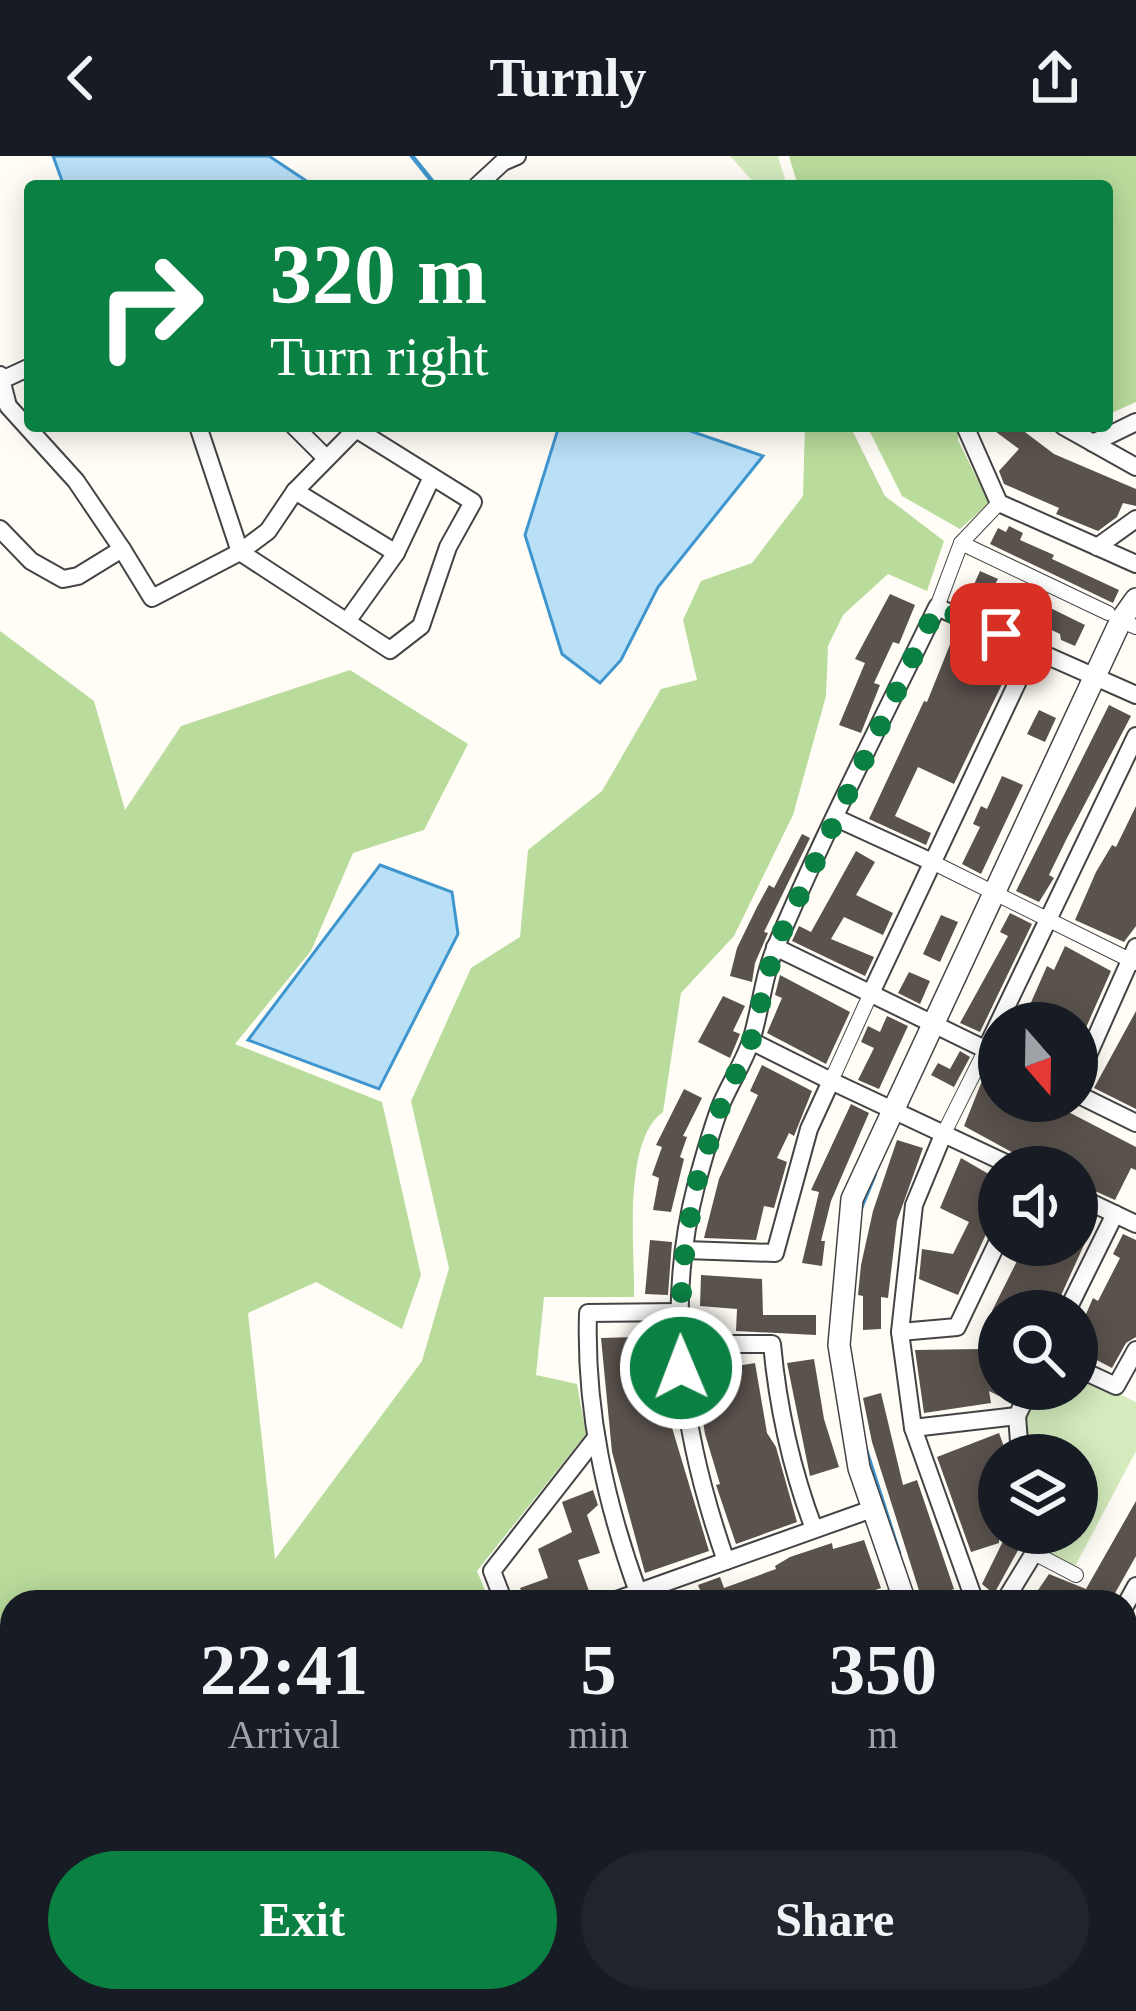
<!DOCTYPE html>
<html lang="en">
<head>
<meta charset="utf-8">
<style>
  body { margin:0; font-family:"Times New Roman",serif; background:#20242c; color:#f1f3f6; height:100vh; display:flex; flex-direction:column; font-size:45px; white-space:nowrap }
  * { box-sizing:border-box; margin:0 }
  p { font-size:39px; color:#9ea1a6 }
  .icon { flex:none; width:66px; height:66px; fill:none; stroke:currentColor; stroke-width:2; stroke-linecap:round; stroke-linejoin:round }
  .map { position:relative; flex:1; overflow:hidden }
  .sheet { position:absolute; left:0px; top:1434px; width:1137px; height:423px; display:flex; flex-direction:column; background:#171b24; border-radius:36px 36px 0 0; box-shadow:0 6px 30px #0003 }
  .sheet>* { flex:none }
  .guide { position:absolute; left:24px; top:24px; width:1089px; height:252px; border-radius:12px; box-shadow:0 6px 30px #0003; background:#0b8043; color:#fff; overflow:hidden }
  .needle { width:78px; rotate:160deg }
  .tools { position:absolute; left:978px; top:846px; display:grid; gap:24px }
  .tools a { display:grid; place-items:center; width:120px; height:120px; border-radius:50%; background:#171b24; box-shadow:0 6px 30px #0003; font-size:60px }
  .pin { position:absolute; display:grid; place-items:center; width:102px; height:102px; color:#fff; margin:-51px; border-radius:24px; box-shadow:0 6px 18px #0006 }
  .me { position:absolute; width:132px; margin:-66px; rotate:359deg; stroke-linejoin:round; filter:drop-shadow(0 0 9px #0008) }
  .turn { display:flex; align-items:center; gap:42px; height:252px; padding:0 48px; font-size:54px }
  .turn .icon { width:156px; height:156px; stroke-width:2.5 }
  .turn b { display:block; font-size:84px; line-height:102px }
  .eta { display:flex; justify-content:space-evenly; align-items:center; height:204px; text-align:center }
  .eta b { font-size:72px; font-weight:700; line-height:84px }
  .primary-button { display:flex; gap:24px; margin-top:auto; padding:24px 48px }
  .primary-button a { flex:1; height:138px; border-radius:72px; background:#0b8043; color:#fff; font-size:48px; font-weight:700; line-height:138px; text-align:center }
  .primary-button a+a { background:#20242c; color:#f1f3f6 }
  header { display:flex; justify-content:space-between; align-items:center; height:156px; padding:0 48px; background:#171b24; font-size:54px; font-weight:700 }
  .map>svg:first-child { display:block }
</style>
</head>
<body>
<header><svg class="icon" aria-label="back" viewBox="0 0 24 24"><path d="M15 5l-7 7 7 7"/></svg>Turnly<svg class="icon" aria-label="share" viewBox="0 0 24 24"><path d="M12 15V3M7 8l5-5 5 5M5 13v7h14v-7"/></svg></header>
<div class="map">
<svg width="1136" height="1855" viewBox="0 0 1136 1855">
  <rect width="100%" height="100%" fill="#fffdf5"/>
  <g fill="#d5ebbd">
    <polygon points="730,0 778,0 787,30 757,30"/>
    <polygon points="1077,1218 1136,1246 1136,1295 1071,1418 1034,1397 1038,1377 1077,1377 1077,1299 1027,1299 1024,1261 1037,1233 1077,1233"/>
    <polygon points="1125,1779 1136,1781 1136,1838 1125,1839"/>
    <polygon points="848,1845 1122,1845 1118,1855 846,1855 843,1853"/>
  </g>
  <g fill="#b9dc9c">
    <polygon points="789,0 1136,0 1136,246 1107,259 1107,30 798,30"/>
    <path d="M805,270H850L885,340L944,385L927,435L888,418L843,459L828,490L826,540L793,659L734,780L681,837L663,956C622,985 635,1093 634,1141H544L536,1219L577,1228L586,1278L477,1415L490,1446H12V1845H326L336,1855H0V475L94,545L125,654L181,570L350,514L468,588L424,674L353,697L311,795L235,888L382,946L421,1119L402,1173L316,1126L248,1157L275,1403L422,1205L449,1112L411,945L471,812L520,781L528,694L602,635L661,533L697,524L683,464L701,425L752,407L803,340Z"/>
    <polygon points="867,270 960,270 958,284 989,347 960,373 902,340"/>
    <polygon points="521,1845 828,1845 846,1855 510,1855"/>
  </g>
  <polygon fill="#e6f2cf" points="959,1845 1110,1845 1105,1855 953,1855"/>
  <g fill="#b9e0f7" stroke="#3f96cf" stroke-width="3">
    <polygon points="53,0 269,0 314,30 64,30"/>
    <polygon points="559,270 676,270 763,300 658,431 621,504 600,527 562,498 525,379"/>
    <polygon points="380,709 452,736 458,778 379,933 248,884"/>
  </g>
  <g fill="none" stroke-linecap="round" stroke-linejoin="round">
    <g stroke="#3f96cf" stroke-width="4.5">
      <polyline points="412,0 436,30"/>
      <polyline points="861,1052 875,1018"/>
      <polyline points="866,1294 899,1397"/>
      <polyline points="1125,1587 1136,1592"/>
    </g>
  </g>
  <g fill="#5a524d">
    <polygon points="988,270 1017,270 1054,298 1136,333 1136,350 1123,347 1117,361 1098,375 1056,358 1059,352 1004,328 999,315 1019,293"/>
    <polygon points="1009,370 1023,377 1020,384 1054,399 1052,403 1119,434 1113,447 990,388 998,372 1006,376"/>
    <polygon points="980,415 998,423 993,432 1035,452 1038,446 1085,469 1075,490 1061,484 1060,478 1020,459 1017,465 968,442"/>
    <polygon points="890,438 915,449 899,488 893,486 874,527 880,529 861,577 839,569 865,507 855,503"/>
    <polygon points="955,476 1014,503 954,628 918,611 895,660 931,677 926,689 869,663 924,545 927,546"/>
    <polygon points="1109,549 1131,560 1066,684 1049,719 1054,722 1039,746 1016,735"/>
    <polygon points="1039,554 1056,562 1045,586 1027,578"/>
    <polygon points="1002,620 1023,629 981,718 962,708 980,671 973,668 981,650 987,653"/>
    <polygon points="1136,650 1136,770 1124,786 1075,764 1096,716 1112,689 1116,691"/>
    <polygon points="802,678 810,682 764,776 768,777 755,807 752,826 730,820 737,792 757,751 769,729 774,732"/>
    <polygon points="856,695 875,706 856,739 893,757 883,779 844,761 831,783 874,801 865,820 792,785 799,770 811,776"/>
    <polygon points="1010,757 1032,768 980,876 960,867 1008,780 1000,776"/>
    <polygon points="941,759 958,766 940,806 923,798"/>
    <polygon points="1065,790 1111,815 1077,892 1077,867 1022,867 1047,810 1054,814"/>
    <polygon points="909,816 930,825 920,848 898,837"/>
    <polygon points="780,819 850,856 826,908 767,877 782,842 775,839"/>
    <polygon points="723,840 745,850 733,875 740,878 730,902 698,886"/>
    <polygon points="1136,855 1136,953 1094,932"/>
    <polygon points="887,860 908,870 879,933 858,924 874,892 861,886 868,870 880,876"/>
    <polygon points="960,895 970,901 954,931 931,919 938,907 950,913"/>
    <polygon points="762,909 812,935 794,980 789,977 777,1002 787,1006 774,1052 764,1050 756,1084 704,1082 719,1023 758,939 750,935"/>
    <polygon points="982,925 999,934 999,945 1033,945 1051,954 1053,948 1136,991 1136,1014 1131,1012 1115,1044 1077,1027 1077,1011 1039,1011 964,970"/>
    <polygon points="684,933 702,942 683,980 687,981 680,1001 684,1003 671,1056 653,1054 659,1022 652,1019 662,991 656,989"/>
    <polygon points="851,948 869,957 831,1045 821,1085 825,1085 822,1110 802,1107 819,1036 811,1034"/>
    <polygon points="897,984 923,992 897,1065 888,1142 881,1141 881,1173 863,1174 863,1140 858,1139 861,1109 873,1055"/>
    <polygon points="961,1002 999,1024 999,1050 958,1139 919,1123 922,1093 953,1098 969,1066 940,1052"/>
    <polygon points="1077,1060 1093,1069 1054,1155 992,1155 1025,1089 1077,1089"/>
    <polygon points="1123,1078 1136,1084 1136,1181 1126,1187 1112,1212 1087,1199 1077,1199 1077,1179 1093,1142 1098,1145 1120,1102 1113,1098"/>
    <polygon points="650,1084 672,1086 668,1139 645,1138"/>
    <polygon points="701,1119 762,1123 763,1159 816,1159 816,1179 736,1175 737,1153 700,1150"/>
    <polygon points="999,1155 999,1240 989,1235 991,1247 924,1257 915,1194 980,1193"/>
    <polygon points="667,1171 670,1265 709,1395 645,1417 612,1296 601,1182 636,1181 636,1172"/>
    <polygon points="814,1203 824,1263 839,1311 810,1320 787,1207"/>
    <polygon points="755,1207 767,1277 776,1291 797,1366 736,1388 716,1329 720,1328 705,1278 695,1217"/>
    <polygon points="881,1237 903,1329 917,1324 954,1433 926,1444 922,1444 872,1286 863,1242"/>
    <polygon points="999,1277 1007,1299 999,1299 999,1387 971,1396 937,1301"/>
    <polygon points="593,1334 598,1349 587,1359 600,1397 578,1404 590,1438 568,1446 525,1446 520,1432 548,1422 538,1393 572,1376 562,1346"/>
    <polygon points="1136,1345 1136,1400 1110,1446 1030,1446 1049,1418 1086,1433"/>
    <polygon points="1007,1377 1019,1377 1022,1387 994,1438 982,1428"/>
    <polygon points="864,1384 881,1432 852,1442 854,1446 690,1446 702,1439 698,1429 720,1421 724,1432 776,1413 775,1410 790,1401 832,1387 833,1393"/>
  </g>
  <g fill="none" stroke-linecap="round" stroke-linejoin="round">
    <g stroke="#444" stroke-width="16">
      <g id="pedestrian">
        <polyline points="961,387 1108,457"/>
        <polyline points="937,451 961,387 999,347"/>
        <polyline points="1131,469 1136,471"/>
        <polyline points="932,706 1136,807"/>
        <polyline points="831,925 871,837"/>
        <polyline points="943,979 986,893"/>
        <polyline points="1034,1397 1076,1419"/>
        <polyline points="850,1845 867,1855"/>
      </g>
    </g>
    <g stroke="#444" stroke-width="20">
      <g id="minor">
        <polyline points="477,30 503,6 517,0"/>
        <polyline points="0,219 8,250 76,325 122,393"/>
        <polyline points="2,224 30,211"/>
        <polyline points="198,270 240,396 390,494 421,470 448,391 473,346 356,273"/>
        <polyline points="294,270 325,301"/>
        <polyline points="965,270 999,347 1136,408"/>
        <polyline points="1063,270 1136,311"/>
        <polyline points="1093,287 1136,266"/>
        <polyline points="295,335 396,397"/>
        <polyline points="0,373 31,405 63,423 78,420 122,393 152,442 240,396 268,375 295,335 359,270"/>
        <polyline points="1097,391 1136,363"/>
        <polyline points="348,464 396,397 432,321"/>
        <polyline points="836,662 932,706"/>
        <polyline points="775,791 999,900"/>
        <polyline points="871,837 1034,491"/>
        <polyline points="751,885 831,925"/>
        <polyline points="986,893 1136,580"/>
        <polyline points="1077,924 1136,791"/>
        <polyline points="1077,938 1136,967"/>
        <polyline points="943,979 914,1049 900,1176 913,1272 975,1446"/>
        <polyline points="1077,1040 1136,1068"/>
        <polyline points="685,1094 775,1097 809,973 831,925 1014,1011"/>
        <polyline points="1067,1155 1115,1058"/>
        <polyline points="900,1176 957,1171 999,1083"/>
        <path d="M680,1188H772C778,1253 791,1312 814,1373"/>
        <polyline points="1077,1212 1116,1230 1136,1194"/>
        <polyline points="1017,1260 1030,1233"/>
        <polyline points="913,1272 1017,1260 1020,1299"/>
        <path d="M726,1405C683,1282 663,1158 696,1030C703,1004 711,976 720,951C729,929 743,908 751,885C761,853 763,819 777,788C825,674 883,563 937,451L1136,539"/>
        <path d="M638,1436C605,1345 585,1254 588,1157L680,1156"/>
        <polyline points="504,1446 492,1415 595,1283"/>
        <polyline points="611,1446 872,1353"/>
        <polyline points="882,1446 900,1440"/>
        <polyline points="1004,1446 1034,1397 1036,1377"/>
        <polyline points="1125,1450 1136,1430"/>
        <polyline points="1125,1535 1136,1540"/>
        <polyline points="1125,1672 1136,1674"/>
        <polyline points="1125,1769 1136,1770"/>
        <polyline points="346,1845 356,1855"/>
        <polyline points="414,1855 420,1845"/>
        <polyline points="500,1855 511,1845"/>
      </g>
    </g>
    <g stroke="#444" stroke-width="24">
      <g id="tertiary">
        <polyline points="905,1446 859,1312 839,1189 852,1043 1121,464 1136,443"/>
        <polyline points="1125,1601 1136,1605"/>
      </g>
    </g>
    <use href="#pedestrian" stroke="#fff" stroke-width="14"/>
    <use href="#minor" stroke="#fff" stroke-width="16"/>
    <use href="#tertiary" stroke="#fff" stroke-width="21"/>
  </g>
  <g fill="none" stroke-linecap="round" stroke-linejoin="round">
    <polyline stroke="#0b8043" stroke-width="21" stroke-dasharray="0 37.8" points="681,1212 680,1156 685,1094 695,1032 721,950 751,885 775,791 937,451 1001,478"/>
  </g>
</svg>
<div class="tools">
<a><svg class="needle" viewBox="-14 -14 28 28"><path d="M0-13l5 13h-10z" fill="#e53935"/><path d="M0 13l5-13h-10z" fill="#9ea1a6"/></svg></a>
<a><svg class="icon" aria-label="sound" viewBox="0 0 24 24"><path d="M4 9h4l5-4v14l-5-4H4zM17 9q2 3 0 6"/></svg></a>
<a><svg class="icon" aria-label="search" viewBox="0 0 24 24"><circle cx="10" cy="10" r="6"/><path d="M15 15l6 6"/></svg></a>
<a><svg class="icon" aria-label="layers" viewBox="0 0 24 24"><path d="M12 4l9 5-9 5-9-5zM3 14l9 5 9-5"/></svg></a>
</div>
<div class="pin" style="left:1001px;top:478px;background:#d93025"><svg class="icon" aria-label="arrive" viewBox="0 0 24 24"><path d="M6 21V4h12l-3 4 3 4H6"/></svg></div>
<svg class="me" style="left:681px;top:1212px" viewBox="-20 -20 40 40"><circle r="17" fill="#0b8043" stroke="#fff" stroke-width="3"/><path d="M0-11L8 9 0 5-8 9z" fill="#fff"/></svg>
<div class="guide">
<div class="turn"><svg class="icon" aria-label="right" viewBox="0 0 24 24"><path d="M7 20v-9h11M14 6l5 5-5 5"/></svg><div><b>320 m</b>Turn right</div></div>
</div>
<section class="sheet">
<div class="eta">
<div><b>22:41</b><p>Arrival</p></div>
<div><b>5</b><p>min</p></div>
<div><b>350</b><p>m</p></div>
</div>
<div class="primary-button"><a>Exit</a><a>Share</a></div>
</section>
</div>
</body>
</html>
